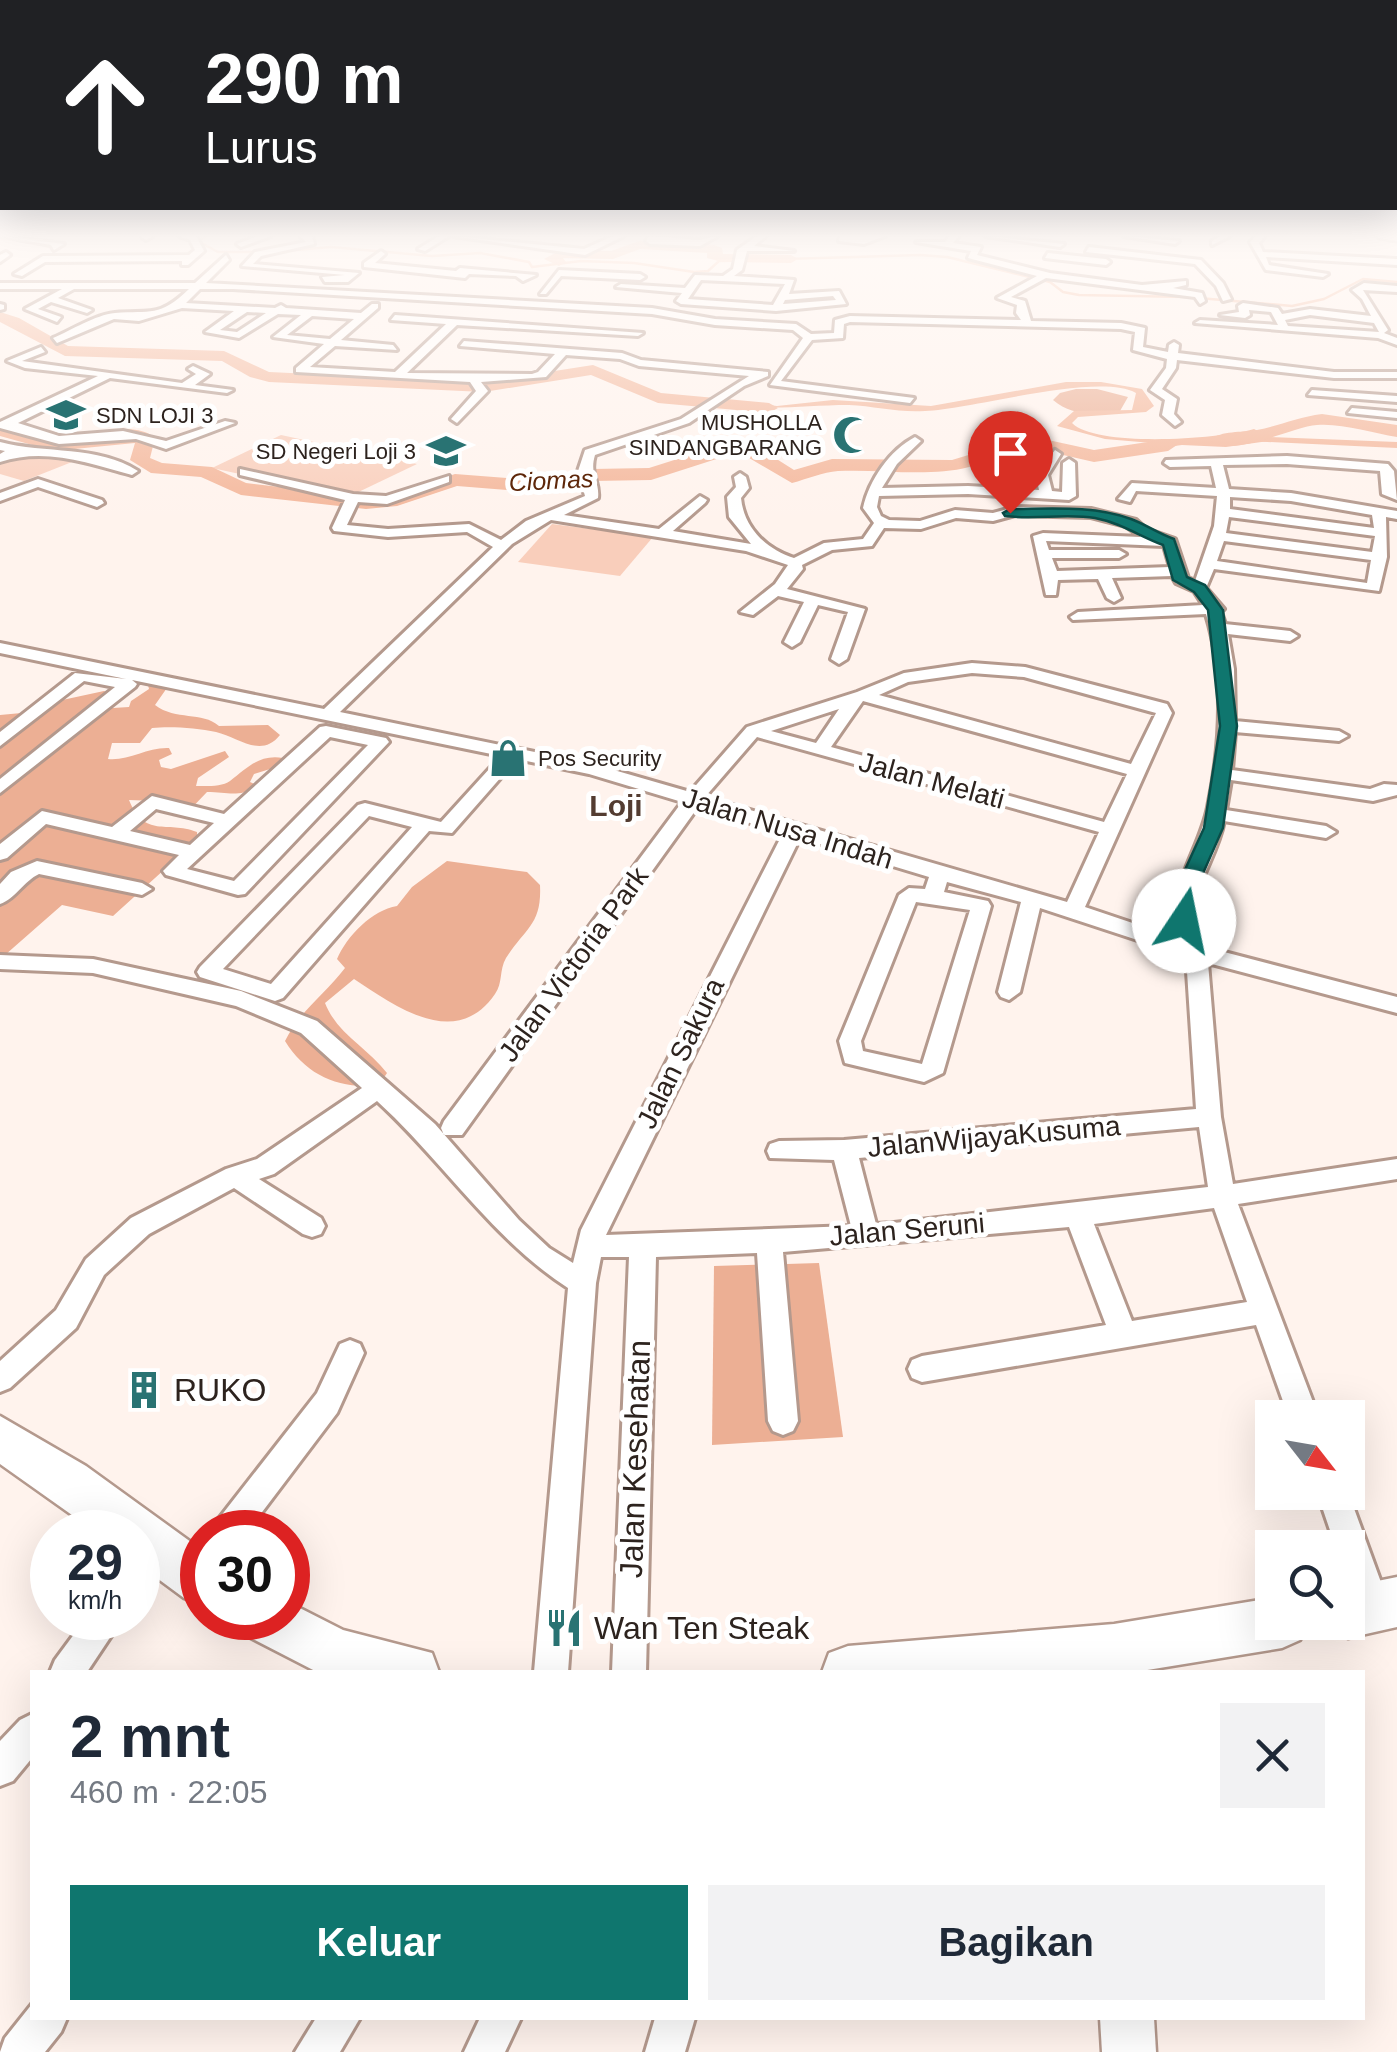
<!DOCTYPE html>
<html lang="id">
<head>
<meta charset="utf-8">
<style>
  body { margin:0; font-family:Arial,sans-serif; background:#f2f2f3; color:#1f2937; height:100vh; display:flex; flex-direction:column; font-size:38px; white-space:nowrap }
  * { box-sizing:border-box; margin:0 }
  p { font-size:32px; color:#747a83 }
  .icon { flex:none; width:55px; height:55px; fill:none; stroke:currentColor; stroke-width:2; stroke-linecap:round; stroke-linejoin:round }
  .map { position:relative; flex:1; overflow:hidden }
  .panel { position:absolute; left:30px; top:1670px; width:1335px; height:350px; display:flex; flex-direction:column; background:#fff; border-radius:0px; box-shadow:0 10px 40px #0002 }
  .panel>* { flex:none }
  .guide { position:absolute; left:0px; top:0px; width:1398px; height:210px; box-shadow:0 10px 40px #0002; background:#202124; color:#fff; overflow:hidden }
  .needle { width:65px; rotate:121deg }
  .fabs { position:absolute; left:1255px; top:1400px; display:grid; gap:20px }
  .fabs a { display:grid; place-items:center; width:110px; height:110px; border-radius:0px; background:#fff; box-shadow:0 10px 40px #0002; font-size:50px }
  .speed { position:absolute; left:30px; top:1510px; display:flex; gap:20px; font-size:50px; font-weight:700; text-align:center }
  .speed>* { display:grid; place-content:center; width:130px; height:130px; border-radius:50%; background:#fff; box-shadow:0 10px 40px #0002; line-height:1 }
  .speed small { font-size:25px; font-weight:400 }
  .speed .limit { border:15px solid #d22; background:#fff; color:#111 }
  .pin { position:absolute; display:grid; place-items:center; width:85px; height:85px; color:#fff; margin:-102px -42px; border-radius:50% 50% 50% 0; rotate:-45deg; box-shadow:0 0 10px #0007 }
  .pin .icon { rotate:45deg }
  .me { position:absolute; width:110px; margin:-55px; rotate:11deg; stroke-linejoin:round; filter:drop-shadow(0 0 8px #0008) }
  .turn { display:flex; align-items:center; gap:35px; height:210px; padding:0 40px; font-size:45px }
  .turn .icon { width:130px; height:130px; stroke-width:2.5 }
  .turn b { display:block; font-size:70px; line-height:85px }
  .round { display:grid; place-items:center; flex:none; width:105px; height:105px; border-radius:0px; background:#f2f2f3 }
  .headline { display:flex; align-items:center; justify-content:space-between; height:170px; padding:0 40px }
  h1 { font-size:60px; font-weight:800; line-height:75px }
  .cta { display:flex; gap:20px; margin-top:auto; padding:20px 40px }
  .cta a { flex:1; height:115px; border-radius:0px; background:#0f766e; color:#fff; font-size:40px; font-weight:800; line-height:115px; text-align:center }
  .cta a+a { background:#f2f2f3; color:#1f2937 }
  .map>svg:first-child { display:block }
</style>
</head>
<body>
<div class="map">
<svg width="1397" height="2052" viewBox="0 0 1397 2052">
  <rect width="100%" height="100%" fill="#fff3ed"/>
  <g fill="#f9cebb">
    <polygon points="281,435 417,464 348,497 212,468"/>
    <polygon points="26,455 77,460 24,481 0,474 0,462"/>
    <polygon points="552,524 653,537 620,576 518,562"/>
  </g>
  <g fill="#ecaf94">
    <path d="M1076,389H1097L1128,397L1120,411C1095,414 1073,417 1053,400L1060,393Z"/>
    <path d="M146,677L169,685L155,705C176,721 202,711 219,726L268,725L280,735C261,759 238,737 216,732C197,728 171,726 152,728L140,743H112L108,759C129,761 147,747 169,748L172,754L159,760L161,767L171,769L225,751L229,757L198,778L196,786C206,786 222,787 230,781C247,768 259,754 283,758V765L254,774L250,782L259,786C239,798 228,792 207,792L184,816L156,801L129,800C145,839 166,820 197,832V840L113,916L62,905L5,955L0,956V715L43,711L53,702L104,691L112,694L97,709L129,707L131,701L149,689Z"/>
    <path d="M447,861L527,872L540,885C542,925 525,928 506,958C499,970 503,983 495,994C456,1051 395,1006 354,979L325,1003C337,1034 367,1047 387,1073L379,1085C339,1090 306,1075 285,1041C300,1011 325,994 345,968L337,959C347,936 372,910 397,906L412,887Z"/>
    <polygon points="819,1263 843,1437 712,1445 714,1266"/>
  </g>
  <path fill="#f4b79b" d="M1066,382H1101L1142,389L1154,406L1146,412L1078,417L1072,423C1097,448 1220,439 1254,429L1276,440L1226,447L1182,445L1114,454L1164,444L1105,439L1057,426L1074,411L1132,410L1136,393C1098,372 973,409 925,411C900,413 874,406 849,405C803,405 767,412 720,403L724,400L777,406L833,400L931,406Z"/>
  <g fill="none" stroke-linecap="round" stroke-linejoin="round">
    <g stroke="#f4b79b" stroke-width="2.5">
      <polyline points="206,236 198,241 218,252 260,252"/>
      <polyline points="272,252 331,247 432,256 480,253 529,262 532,267 581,261 634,263 694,272 708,271 719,261 920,255 947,257 1050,282 1063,292 1079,295 1187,297 1292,306 1324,299 1363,279 1397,282"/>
    </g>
    <polygon fill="#f4b79b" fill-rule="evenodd" points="1244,436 1397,442 1397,448 1248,441 1243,438"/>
    <g fill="#f4b79b" fill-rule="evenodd">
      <polygon points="639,241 714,245 722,248 723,254 791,255 798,259 791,263 722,262 707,258 707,253 640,249 613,259 563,258 566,262 559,266 544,259 561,250 611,251"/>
      <polygon points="0,312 19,318 68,346 224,351 269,372 484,382 593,365 661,393 769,403 778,408 769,413 658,403 591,375 484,392 269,382 250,377 222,361 65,356 0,322"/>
      <path d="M1322,414L1397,425V437C1372,433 1342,423 1317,425C1290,427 1233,459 1210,440C1222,430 1241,433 1257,430C1279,426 1298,417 1322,414Z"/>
      <path d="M0,424C17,429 36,438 54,439C84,441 130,417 155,438L150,458L162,463L212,467L246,483L366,497L388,496L455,474L521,479L592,469L649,468L731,442L756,446L794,470L832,459L952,460L985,450L1011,432L1094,450L1168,439L1177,445L1168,451L1094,462L1015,444C966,486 897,468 838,471C823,472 807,479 792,483L744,455L732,454L651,480L592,481L521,491L457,486L397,506L366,509L241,495L201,477L151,473L130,460L135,443L54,451L0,436Z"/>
    </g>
    <g stroke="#b4998d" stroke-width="6">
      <g id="street">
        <polygon points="0,236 64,244 54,250 51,245"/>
        <polygon points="153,236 146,240 142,237 142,236"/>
        <polygon points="179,236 196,236 204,251 188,265 182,265 182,261 45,262 22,276 14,274 43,256 189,255 195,250 190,240"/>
        <polygon points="258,236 271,236 241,247 237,244"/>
        <polygon points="300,236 312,236 314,244 261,256 253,264 359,273 348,282 325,282 322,277 345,275 242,266 255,252 306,242"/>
        <polygon points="439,236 449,236 425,251 418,249"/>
        <polygon points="453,236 584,249 613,236 624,236 585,255"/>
        <polygon points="649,236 699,240 718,236 700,246 650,244 646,241"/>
        <path d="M757,236H766L754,246L794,251H747L742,270L734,276L794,280L789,294L839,291L846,304L776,311L681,304L676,301L682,293L616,287L621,284L685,288L695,275L723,276L733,269L737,250ZM701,280L785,284L773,305L688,299ZM833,296L836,300L783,304L785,300Z"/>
        <polygon points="840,236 885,236 864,244 839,241"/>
        <path d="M950,236H959L953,243L981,247L977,255L1050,273L1142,285L1186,281V285L1173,288L1202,293L1205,301L1200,304L1195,297L1046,278L1011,297L1025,301L1031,321L1121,323L1145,328L1143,347L1168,352L1169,345L1174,342L1179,345L1178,353L1334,372H1397V378H1334L1177,360L1176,368L1162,389L1177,399L1174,414L1181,422L1175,426L1162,415L1165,400L1150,390L1166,368L1167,359L1133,350L1135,332L1121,329L850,322L844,324L843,338L812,340L781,381L914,398L910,403L770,385L803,338L793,330L715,325L652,314L233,289H200L186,303L275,308L281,305L286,308L361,313L372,304H378V308L341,340L393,345L397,350L335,346L310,367L395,372L446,324L391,320L395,315L643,333L638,336L457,325L407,373L532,374L538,372L555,354L460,346L464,341L622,353L641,360L768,372V376L744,386L689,423L595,455C589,475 600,481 598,498L564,515L659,529L700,496L707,500L705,503L673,531L751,544L729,517L727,497L736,487L734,477L740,473L746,477L749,488L741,498C744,528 766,549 794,558L824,543L863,539L874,523L863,508C869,480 890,450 915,437L921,441L897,464L882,488L968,486L1039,490L1036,475L1055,450L1061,454L1048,475L1052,491L1062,492L1063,463L1069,459L1075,463L1076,496L1069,500L968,494L879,496L877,507L881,516L889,520L920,521L955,510L993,513L1015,507L1091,509L1136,520L1146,529L1175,539L1188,578L1195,581L1214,526L1217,496L1136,491L1130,502L1118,499L1132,483L1216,488L1211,466L1170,467L1164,463L1166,460L1287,456L1388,464L1394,471L1397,500L1382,494L1380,471L1287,464L1223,465L1229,489L1291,493L1397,511V519L1386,517L1387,557L1379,591L1214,569L1206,588L1224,609L1221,612L1225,624L1290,631L1298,636L1290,641L1228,634L1234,669L1235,721L1339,731L1348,736L1339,741L1235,732L1232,770L1370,789L1384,784L1397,785V795L1373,801L1231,780L1226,810L1326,826L1336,832L1326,838L1224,821C1214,871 1179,894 1205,947L1397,997V1013L1208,963L1221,1117L1233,1184L1397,1159V1179L1238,1204L1319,1418H1289L1256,1325L922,1382L912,1378L908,1369L912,1360L922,1356L1106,1325L1069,1227L783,1252L798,1421L793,1431L783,1435L773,1431L768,1421L757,1253L656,1257L646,1672H612L629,1257H601L596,1283L568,1672H534L568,1288C492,1239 444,1162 377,1101L274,1174L259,1179L321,1218L325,1226L321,1234L312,1237L303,1234L234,1188L149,1234L104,1275L76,1328L10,1388L0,1392V1361L56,1310L86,1259L131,1218L226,1169L257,1159L362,1088L301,1033L236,1006L93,973L0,969V955L93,959L241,991L317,1021L435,1124L519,1220L549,1248L573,1263L581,1230L783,833L698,807L462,1135H444L441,1128L444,1121L682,802L589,774L517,759L452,833L429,831L283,998L275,1001L200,977L197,972L200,967L358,805L365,803L441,822L501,756L132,680L137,684L135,687L0,793V779L115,687L84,681L0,746V732L75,673L126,679L0,653V643L324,709L493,547L467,532L388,537L334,531L332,528L345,500L240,475V469L353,494L386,496L449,476V482L387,504L358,502L347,525L388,529L469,524L501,540L526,521L585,496L578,471L585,450L681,419L749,376L639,366L620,359L566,355L546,377L481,382L488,391L457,423L451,419L476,391L470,382L296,372V368L324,344L273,337L301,315L278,314L239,338L205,332L234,311L182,308L139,321L114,319L57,343L53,338C72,330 95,315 115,313C151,310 159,318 189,289H74L58,298L92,310L87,313L51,302L38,309L61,317L57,322L25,309L62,289H0V283H195L226,255L229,260L206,283L652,308L715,319L796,324L811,334L834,333L835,320L850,316L1021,320L1016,313L1017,305L997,298L1037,276L968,258L971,251L916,242H945ZM247,312L266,313L237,332L220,330ZM312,316L354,319L330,339L287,335ZM1230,497L1291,501L1372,515L1374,528L1230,509ZM1015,515L1091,517L1126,526L1141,537L1043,533L1033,536L1046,595H1056L1058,580L1098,579L1107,598L1114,602L1121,598L1112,578L1172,576L1176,583L1194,591L1203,605L1078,612L1070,617L1073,620L1206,614C1225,676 1221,744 1208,807C1200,850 1161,898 1180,939L1085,907L1172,713L1167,704L1025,667L972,663L904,673L857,692L747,727L690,792L593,764L340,712L512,544L551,520L746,551L788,565L775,584L740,612L753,615L778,596L804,602L784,642L792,647L800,642L818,605L848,612L831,659L839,664L847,659L865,609L787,589L803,569L802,565L832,550L872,546L884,528L921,529L956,518L993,521ZM1229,517L1375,536L1372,552L1226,533ZM1046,541L1164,546L1170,567L1057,571L1052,558H1119L1126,554L1119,550H1049ZM1224,541L1371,560L1367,583L1217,561ZM972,673L1024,677L1156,713L1131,764L879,695L908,682ZM863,701L1127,774L1104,822L831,747ZM839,709L816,743L771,731ZM757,737L1099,832L1067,902L705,797ZM369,816L412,827L271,984L223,969ZM800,838L929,877L925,889L909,888L899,895L839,1041L845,1063L924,1082L943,1073L991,906L988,901L944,892L947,882L1021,902L998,992L1001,997L1009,1000L1020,992L1040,908L1186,956L1196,1109L844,1140L779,1141L770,1144L767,1151L770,1158L834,1160L851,1226L606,1235ZM916,902L970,910L922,1064L863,1051L861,1041ZM1199,1127L1208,1187L894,1223L876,1224L859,1158ZM1214,1208L1247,1302L1132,1321L1094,1224Z"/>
        <polygon points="985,236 1064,244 1060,247"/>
        <polygon points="1124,236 1179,241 1175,244"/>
        <polygon points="1220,236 1230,236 1212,245 1212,241"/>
        <polygon points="1256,236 1265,236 1259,243 1263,252 1397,259 1397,265 1266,257 1269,265 1328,274 1323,277 1266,270 1250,242"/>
        <polygon points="1089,247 1201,260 1223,283 1231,299 1223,301 1216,286 1195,264 1086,252"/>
        <polygon points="381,251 385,254 375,263 456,271 460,268 536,275 523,281 516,276 469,274 465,278 364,267 364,263"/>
        <polygon points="6,252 10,255 0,262 0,255"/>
        <polygon points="1048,253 1106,259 1110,262 1106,265 1045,258"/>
        <polygon points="559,270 640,274 645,277 640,280 561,276 546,294 540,294"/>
        <path d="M1364,283L1397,286V292L1363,290L1388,330L1384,333L1397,338V345L1378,338L1195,323L1200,320L1278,325L1271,312L1249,310L1250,315L1245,318L1220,315L1239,312L1238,306L1243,303L1278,308L1282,314L1310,309L1371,316L1362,299L1352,290ZM1310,315L1374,323L1379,332L1288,326L1285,320Z"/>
        <polygon points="0,304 4,305 4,309 0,310"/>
        <polygon points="41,347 45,352 22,361 182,383 196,374 188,369 193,366 210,374 195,385 233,390 227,393 110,378 18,423 59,436 123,431 166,441 225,421 235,423 166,449 136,439 59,444 0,428 0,422 98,376 25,368 7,361"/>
        <polygon points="1312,390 1397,396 1397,402 1308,395"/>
        <polygon points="1352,408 1397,412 1397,418 1348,413"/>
        <path d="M0,442C45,454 98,445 138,471L132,475C88,463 45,447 0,462V454L5,451L0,450Z"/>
        <polygon points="38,479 102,500 104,503 97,507 38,487 0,501 0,493"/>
        <path d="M326,726L386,738L389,742L245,894L238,895L166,875L163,871L179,855L46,824L7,858L0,860V844L42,811L112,827L152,796L224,814L320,727ZM330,737L368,745L234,881L187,869ZM156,809L214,823L190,845L130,831Z"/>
        <path d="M37,861L142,883L152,889L142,895L39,874C24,881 15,899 0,904V884L11,872Z"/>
        <polygon points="350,1340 360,1344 364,1353 337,1413 247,1532 212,1532 217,1521 317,1393 340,1344"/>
        <polygon points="1317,1492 1348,1492 1390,1607 1386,1619 1374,1623 1362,1619 1348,1579 1348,1548 1336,1548"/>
        <path d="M157,1534L168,1539L173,1550L149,1585L138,1590C137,1567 132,1544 157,1534Z"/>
        <polygon points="86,1618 123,1618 87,1672 50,1672 55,1660"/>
        <polygon points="32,1714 32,1758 13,1781 0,1786 0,1741 20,1720"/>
        <polygon points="32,2004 32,2018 67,2018 61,2032 45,2052 0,2052 5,2038"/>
        <polygon points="316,2018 360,2018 340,2052 295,2052"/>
        <polygon points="480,2018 521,2018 505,2052 464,2052"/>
        <polygon points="655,2018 695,2018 685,2052 645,2052"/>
      </g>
    </g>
    <g stroke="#b4998d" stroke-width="5">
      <g id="secondary">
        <polygon points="1377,236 1397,236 1397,241 1379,238"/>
        <polygon points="1100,2018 1154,2018 1156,2052 1102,2052"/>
      </g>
    </g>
    <g stroke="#b4998d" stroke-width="5">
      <g id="primary">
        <polygon points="0,1416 86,1466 202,1550 202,1605 184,1598 138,1564 138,1532 96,1532 0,1464"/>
        <polygon points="1397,1577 1397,1627 1348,1638 1330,1630 1327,1622 1348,1622 1348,1587"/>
        <polygon points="1272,1598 1272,1622 1308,1622 1300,1640 1282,1648 1135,1672 822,1672 829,1653 848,1646 1114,1624"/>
        <polygon points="288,1602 343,1630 432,1653 439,1672 317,1672 247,1636 240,1618 288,1618"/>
      </g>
    </g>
    <use href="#street" fill="#fff" fill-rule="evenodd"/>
    <use href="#secondary" fill="#fff" fill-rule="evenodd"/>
    <use href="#primary" fill="#fff" fill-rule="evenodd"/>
  </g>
  <linearGradient id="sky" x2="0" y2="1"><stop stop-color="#adb5c9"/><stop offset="0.45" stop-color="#fffaf7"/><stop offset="1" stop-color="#fffaf7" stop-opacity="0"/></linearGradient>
  <rect width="1397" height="523" fill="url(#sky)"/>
  <path fill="#0f766e" stroke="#0a4d48" stroke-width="2.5" d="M1010,509C1050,509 1092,505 1131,519C1145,524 1159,534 1174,539L1187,577L1205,585L1223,610L1237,726L1223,828L1193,896L1191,926L1184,928L1173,921V896L1204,828L1220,726L1208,610L1194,592L1173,580L1163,545C1139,536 1121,523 1095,518C1066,513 1035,520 1005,516L1003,513Z"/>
  <defs>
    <g id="school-bare" transform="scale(3)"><path d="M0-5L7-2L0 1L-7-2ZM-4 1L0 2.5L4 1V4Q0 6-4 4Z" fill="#297373" stroke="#fff" stroke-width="2.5" paint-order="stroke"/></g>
    <g id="mosque-bare" transform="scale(3)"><path d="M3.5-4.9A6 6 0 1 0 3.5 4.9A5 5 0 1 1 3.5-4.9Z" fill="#297373" stroke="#fff" stroke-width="2.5" paint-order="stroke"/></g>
    <g id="shop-bare" transform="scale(3)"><path d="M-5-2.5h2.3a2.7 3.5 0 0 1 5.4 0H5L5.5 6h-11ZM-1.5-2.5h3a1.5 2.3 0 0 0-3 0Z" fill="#297373" stroke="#fff" stroke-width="2.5" paint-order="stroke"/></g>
    <g id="building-bare" transform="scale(3)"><path d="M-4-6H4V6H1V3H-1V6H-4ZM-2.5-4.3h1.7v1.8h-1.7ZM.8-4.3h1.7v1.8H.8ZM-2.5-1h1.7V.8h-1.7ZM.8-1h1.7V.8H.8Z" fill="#297373" stroke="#fff" stroke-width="2.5" paint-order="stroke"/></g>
    <g id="restaurant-bare" transform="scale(3)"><path d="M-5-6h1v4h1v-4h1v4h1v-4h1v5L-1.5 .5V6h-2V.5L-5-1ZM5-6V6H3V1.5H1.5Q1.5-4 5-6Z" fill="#297373" stroke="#fff" stroke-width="2.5" paint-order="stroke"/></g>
  </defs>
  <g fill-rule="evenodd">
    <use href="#school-bare" x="66" y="415"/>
    <use href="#mosque-bare" x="852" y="435"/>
    <use href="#school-bare" x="446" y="451"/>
    <use href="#shop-bare" x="508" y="758"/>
    <use href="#building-bare" x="144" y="1390"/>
    <use href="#restaurant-bare" x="564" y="1628"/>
  </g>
  <g text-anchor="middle" stroke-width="10" stroke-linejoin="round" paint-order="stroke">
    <g font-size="22" fill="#2d231e" stroke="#fff" text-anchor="start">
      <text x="96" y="423">SDN LOJI 3</text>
      <text x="822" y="430" text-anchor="end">MUSHOLLA<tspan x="822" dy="25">SINDANGBARANG</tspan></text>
      <text x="416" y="459" text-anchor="end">SD Negeri Loji 3</text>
      <text x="538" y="766">Pos Security</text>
    </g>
    <g font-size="25" font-style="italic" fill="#5e270a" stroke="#fff">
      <text transform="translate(551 480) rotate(-3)" y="9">Ciomas</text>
    </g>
    <g font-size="28" fill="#2d231e" stroke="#fff">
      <text transform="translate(932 780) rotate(15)" y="10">Jalan Melati</text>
      <text transform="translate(788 828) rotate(17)" y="10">Jalan Nusa Indah</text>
      <text transform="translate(573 964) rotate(-54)" y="10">Jalan Victoria Park</text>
      <text transform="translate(680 1053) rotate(-64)" y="10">Jalan Sakura</text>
      <text transform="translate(994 1136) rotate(-5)" y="10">JalanWijayaKusuma</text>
      <text transform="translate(907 1229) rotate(-5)" y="10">Jalan Seruni</text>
    </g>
    <g font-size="30" font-weight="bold" fill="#533c31" stroke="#fff">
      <text x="616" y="816">Loji</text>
    </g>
    <g font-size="32" fill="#2d231e" stroke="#fff" text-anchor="start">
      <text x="174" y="1401">RUKO</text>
      <text x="594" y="1639">Wan Ten Steak</text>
    </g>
    <g font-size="32" fill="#2d231e" stroke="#fff">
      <text transform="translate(635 1459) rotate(-88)" y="11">Jalan Kesehatan</text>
    </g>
  </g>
</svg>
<div class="fabs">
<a><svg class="needle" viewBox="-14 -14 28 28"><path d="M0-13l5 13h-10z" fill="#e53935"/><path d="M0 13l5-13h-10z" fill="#747a83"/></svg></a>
<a><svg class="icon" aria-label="search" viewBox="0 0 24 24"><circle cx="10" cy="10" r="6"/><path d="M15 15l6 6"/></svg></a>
</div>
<div class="speed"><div>29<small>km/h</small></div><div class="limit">30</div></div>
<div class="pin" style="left:1010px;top:513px;background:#d93025"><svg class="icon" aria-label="arrive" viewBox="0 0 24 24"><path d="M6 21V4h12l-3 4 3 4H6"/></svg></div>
<svg class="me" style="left:1184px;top:921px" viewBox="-20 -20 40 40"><circle r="19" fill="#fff"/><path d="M0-13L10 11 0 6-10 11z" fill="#0f766e"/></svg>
<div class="guide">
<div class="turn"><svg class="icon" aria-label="ahead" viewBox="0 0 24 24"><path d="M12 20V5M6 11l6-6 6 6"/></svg><div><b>290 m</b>Lurus</div></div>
</div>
<section class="panel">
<div class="headline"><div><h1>2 mnt</h1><p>460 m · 22:05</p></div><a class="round"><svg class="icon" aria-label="close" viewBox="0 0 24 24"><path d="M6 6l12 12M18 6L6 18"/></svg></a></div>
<div class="cta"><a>Keluar</a><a>Bagikan</a></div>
</section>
</div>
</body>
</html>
